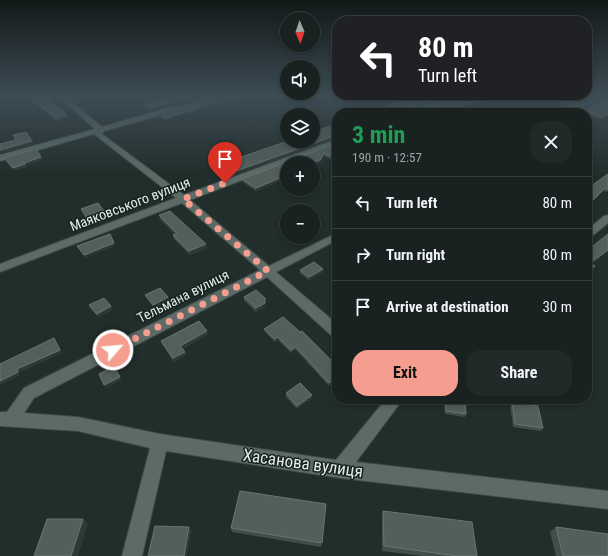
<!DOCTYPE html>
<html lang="en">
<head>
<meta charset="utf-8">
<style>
  body { margin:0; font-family:"Roboto Condensed",sans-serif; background:#222a29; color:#f1f3f6; height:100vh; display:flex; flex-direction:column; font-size:15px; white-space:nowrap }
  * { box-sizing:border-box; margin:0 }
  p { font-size:13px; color:#9fa4a5 }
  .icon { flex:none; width:22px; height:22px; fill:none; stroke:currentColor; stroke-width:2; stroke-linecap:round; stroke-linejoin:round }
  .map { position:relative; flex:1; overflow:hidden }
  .sheet { position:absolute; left:332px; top:108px; width:260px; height:296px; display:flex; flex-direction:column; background:#192220; border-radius:16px; box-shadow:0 2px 6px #0003,0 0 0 1px #373f3e }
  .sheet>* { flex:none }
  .banner { position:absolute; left:332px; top:16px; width:260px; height:84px; border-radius:16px; box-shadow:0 2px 6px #0003,0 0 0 1px #373f3e; background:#202124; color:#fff; overflow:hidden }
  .needle { width:26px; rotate:178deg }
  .tools { position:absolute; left:280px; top:12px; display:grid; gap:8px }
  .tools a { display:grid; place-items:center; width:40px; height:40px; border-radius:50%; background:#192220; box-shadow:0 2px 6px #0003,0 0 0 1px #373f3e; font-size:20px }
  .pin { position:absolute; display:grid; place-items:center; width:34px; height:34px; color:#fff; margin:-41px -17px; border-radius:50% 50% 50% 0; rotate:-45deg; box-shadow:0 0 4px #0007 }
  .pin .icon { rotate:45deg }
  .me { position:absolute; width:44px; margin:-22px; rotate:63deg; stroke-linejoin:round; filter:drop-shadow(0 0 3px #0008) }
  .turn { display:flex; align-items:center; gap:14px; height:84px; padding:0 20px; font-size:18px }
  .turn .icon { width:52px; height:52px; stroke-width:2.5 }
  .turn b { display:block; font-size:28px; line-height:34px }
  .round { display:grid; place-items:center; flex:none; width:42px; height:42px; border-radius:16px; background:#222a29 }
  .headline { display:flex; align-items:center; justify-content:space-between; height:68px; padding:0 20px }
  h1 { font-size:24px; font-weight:700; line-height:30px; color:#1e9e55 }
  .action { display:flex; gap:8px; margin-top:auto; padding:8px 20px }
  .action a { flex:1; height:46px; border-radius:16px; background:#f59d8f; color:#111; font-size:16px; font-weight:700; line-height:46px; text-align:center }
  .action a+a { background:#222a29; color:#f1f3f6 }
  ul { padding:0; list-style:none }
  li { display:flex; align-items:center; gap:12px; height:52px; padding:0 20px; border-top:1px solid #373f3e }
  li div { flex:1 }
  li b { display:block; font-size:15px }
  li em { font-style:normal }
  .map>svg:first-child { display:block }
</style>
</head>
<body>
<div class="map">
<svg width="608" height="556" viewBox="0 0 608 556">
  <rect width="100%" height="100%" fill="#212e2b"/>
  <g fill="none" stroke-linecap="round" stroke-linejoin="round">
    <g stroke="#3e4946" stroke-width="2">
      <g id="minor">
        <polygon points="58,96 65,96 102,127 170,107 176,107 176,111 104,131 102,134 184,195 337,139 337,144 190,200 269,266 337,233 337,240 276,272 337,324 337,337 332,336 267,277 34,398 24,413 78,417 160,434 336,460 386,399 403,399 356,462 608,491 608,509 340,478 166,451 142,556 122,556 150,448 78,431 0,426 0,412 7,412 24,388 260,270 182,203 0,272 0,264 176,198 94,134 0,161 0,155 95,129"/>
        <polygon points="449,96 459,96 418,113 407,113"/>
        <polygon points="608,98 608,103 587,113 578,113"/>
        <polygon points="608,215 608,223 591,237 587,238 587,230 604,216"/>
      </g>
    </g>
    <use href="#minor" fill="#5c6b67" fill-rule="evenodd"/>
  </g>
  <g fill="#414e4b">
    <polygon points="174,96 202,96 151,111 145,107 145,105"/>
    <polygon points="215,96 252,96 239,100 225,102 166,120 158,116 158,113"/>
    <polygon points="412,96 445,96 411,111 419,112 457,96 494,96 481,103 477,102 449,113 369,113"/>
    <polygon points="30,98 68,118 57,121 31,100"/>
    <polygon points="597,102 578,112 559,106 560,103"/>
    <polygon points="588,112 608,116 601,119 587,115"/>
    <polygon points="337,124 337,138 233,175 221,167 221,164"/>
    <polygon points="337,143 337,155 330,159 324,156 320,163 313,165 313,163 287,163 287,178 256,191 243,182 242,179"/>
    <polygon points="41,157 42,160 26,165 27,167 14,170 6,161 4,158"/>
    <polygon points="608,174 608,191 606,192 603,191 590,204 587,203 587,189"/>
    <polygon points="159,215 207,248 190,255 174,239 173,235 175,234 160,219"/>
    <polygon points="323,269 323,272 309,280 300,273 300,270"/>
    <polygon points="145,295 169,300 154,308 147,298"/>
    <polygon points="244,297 265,306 256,312 244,300"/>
    <polygon points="89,305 111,306 113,309 98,317 91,309"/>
    <polygon points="264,329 337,366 337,380 329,386 296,350 291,353 278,340 275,342 265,332"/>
    <polygon points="207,331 208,334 182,349 185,352 186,355 174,362 162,344 161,341"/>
    <polygon points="286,393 312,398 297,409 286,397"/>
    <polygon points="444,399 465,399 466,414 465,417 445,414"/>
    <polygon points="512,402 543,428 541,431 513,427 510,405"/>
    <polygon points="326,504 321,547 232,532 231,528"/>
    <polygon points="383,511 477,556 422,556 382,551 382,516"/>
    <polygon points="556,527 608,556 556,556 550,532"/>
  </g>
  <g fill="#2d3a37">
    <polygon points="193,96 202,96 151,111 150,108"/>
    <polygon points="243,96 252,96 239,100 225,102 166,120 165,118 225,100"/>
    <polygon points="439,96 445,96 406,113 406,111"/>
    <polygon points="490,96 494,96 481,103 481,100"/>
    <polygon points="478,99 477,102 449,113 443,113"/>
    <polygon points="598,99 597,102 578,112 579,109"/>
    <polygon points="608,114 608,116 601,119 603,117"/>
    <polygon points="67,115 68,118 57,121 56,118"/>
    <polygon points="337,135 337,138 233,175 233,172"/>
    <polygon points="32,141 33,144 0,153 0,150"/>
    <polygon points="337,152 337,155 330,159 330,156"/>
    <polygon points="324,153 324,156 320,163 313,165 313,163 311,163"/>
    <polygon points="41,157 42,160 26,165 27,167 14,170 13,168 24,163"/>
    <polygon points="287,175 287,178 256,191 256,188"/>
    <polygon points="605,188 603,191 590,204 592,201"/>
    <polygon points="106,214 107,217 90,223 88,220"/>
    <polygon points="114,243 115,246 85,258 84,255"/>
    <polygon points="206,244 207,248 190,255 189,251"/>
    <polygon points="608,250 608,252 588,267 590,263"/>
    <polygon points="595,266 593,269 587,274 587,273"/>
    <polygon points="323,269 323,272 309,280 309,277"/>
    <polygon points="168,297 169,300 154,308 153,305"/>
    <polygon points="265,298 265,306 256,312 256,308"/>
    <polygon points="111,306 113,309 98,317 97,314"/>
    <polygon points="207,331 208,334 181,349 180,346"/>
    <polygon points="278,337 278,340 275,342 275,339"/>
    <polygon points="54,338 62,353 19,373 20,375 0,385 0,381 17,369"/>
    <polygon points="296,347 296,350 291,353 291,350"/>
    <polygon points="185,352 186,355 174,362 173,358"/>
    <polygon points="120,377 121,380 106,388 104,385"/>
    <polygon points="337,377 337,380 329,386 329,383"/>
    <polygon points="312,395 312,398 297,409 297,406"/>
    <polygon points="83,519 88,524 78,556 71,556"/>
    <polygon points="189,527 192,531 187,556 184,556"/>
  </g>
  <g fill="#535f5c" stroke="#697572">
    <polygon points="32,96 44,96 60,108 67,115 56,118 30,98"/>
    <polygon points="174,96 193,96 150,108 145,105"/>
    <polygon points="215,96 243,96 225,100 165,118 158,113"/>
    <polygon points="412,96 439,96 406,111 419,112 457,96 490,96 481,100 478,99 443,113 369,113"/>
    <polygon points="575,96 588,96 598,99 579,109 560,103"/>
    <polygon points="608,103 608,114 603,117 588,112"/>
    <polygon points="337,124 337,135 233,172 221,164 288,141 313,141 313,132"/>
    <polygon points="26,132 32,141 0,150 0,144 16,140 13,135"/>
    <polygon points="337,143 337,152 330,156 324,153 320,160 311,163 287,163 287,175 256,188 242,179"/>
    <polygon points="36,149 41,157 24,163 25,164 13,168 4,158"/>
    <polygon points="608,174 608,189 607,189 605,188 592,201 587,199 587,189"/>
    <polygon points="98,203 106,214 88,220 81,209"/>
    <polygon points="170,211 206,244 189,251 173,235 177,233 159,215"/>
    <polygon points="110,234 114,243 84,255 77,246"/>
    <polygon points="608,234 608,250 590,263 595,266 587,273 587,251"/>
    <polygon points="314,262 323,269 309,277 300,270"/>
    <polygon points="160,288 168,297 153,305 145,295"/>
    <polygon points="256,290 265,298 265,303 256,308 244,297"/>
    <polygon points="104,298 111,306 97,314 89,305"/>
    <polygon points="283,317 300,332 302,331 337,366 337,377 329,383 296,347 291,350 278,337 275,339 264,329"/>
    <polygon points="199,321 207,331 180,346 185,352 173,358 161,341"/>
    <polygon points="54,338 60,350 17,369 18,372 0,381 0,364"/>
    <polygon points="114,366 120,377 104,385 99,374"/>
    <polygon points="300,383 312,395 297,406 286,393"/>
    <polygon points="445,399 465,399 466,414 446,411"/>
    <polygon points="512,402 538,406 543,428 515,424"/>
    <polygon points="240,491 326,504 322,543 231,528"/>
    <polygon points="383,511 472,522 477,556 457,556 384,546"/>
    <polygon points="47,519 83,519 71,556 34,556"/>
    <polygon points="155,526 189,527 184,556 148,556"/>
    <polygon points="556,527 608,534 608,556 563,556"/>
  </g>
  <linearGradient id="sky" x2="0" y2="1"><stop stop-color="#121918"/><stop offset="0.55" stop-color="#3d4c55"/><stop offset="1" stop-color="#3d4c55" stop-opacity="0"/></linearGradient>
  <rect width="608" height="174" fill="url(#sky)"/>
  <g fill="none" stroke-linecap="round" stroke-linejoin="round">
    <polyline stroke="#f59d8f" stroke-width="7" stroke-dasharray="0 12.6" points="113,350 268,271 183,199 225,183"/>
  </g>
  <g text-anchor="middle" stroke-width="3" stroke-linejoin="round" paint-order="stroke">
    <g font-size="14" fill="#e3ebe9" stroke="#172421">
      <text transform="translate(130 204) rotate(-21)" y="5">Маяковського вулиця</text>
      <text transform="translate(183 296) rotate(-27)" y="5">Тельмана вулиця</text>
    </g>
    <g font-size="17" fill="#e3ebe9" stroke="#172421">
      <text transform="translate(303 463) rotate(8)" y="6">Хасанова вулиця</text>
    </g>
  </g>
</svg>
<div class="tools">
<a><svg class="needle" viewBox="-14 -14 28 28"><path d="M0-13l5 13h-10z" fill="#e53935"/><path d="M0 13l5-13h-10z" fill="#9fa4a5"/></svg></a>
<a><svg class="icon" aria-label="sound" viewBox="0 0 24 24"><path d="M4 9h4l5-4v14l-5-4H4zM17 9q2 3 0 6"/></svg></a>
<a><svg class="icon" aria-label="layers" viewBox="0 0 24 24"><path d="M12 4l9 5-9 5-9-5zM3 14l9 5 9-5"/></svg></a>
<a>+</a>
<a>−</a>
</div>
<div class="pin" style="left:225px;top:183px;background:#d93025"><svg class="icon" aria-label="arrive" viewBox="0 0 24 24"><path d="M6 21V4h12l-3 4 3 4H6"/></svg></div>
<svg class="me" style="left:113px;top:350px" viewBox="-20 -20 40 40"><circle r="17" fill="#f59d8f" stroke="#fff" stroke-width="3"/><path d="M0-11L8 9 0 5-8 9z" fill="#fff"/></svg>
<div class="banner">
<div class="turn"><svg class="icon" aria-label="left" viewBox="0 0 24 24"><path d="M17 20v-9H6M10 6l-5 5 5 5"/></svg><div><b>80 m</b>Turn left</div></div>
</div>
<section class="sheet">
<div class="headline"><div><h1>3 min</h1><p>190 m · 12:57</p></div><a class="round"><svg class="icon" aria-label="close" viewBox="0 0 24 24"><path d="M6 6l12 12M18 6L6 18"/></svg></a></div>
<ul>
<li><svg class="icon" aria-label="left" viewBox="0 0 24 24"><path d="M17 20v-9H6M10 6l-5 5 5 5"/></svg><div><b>Turn left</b></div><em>80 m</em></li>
<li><svg class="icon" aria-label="right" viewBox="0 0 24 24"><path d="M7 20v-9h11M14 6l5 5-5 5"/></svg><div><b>Turn right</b></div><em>80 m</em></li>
<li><svg class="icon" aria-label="arrive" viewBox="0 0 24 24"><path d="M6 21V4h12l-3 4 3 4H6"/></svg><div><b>Arrive at destination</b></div><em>30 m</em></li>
</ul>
<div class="action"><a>Exit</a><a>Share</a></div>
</section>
</div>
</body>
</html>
